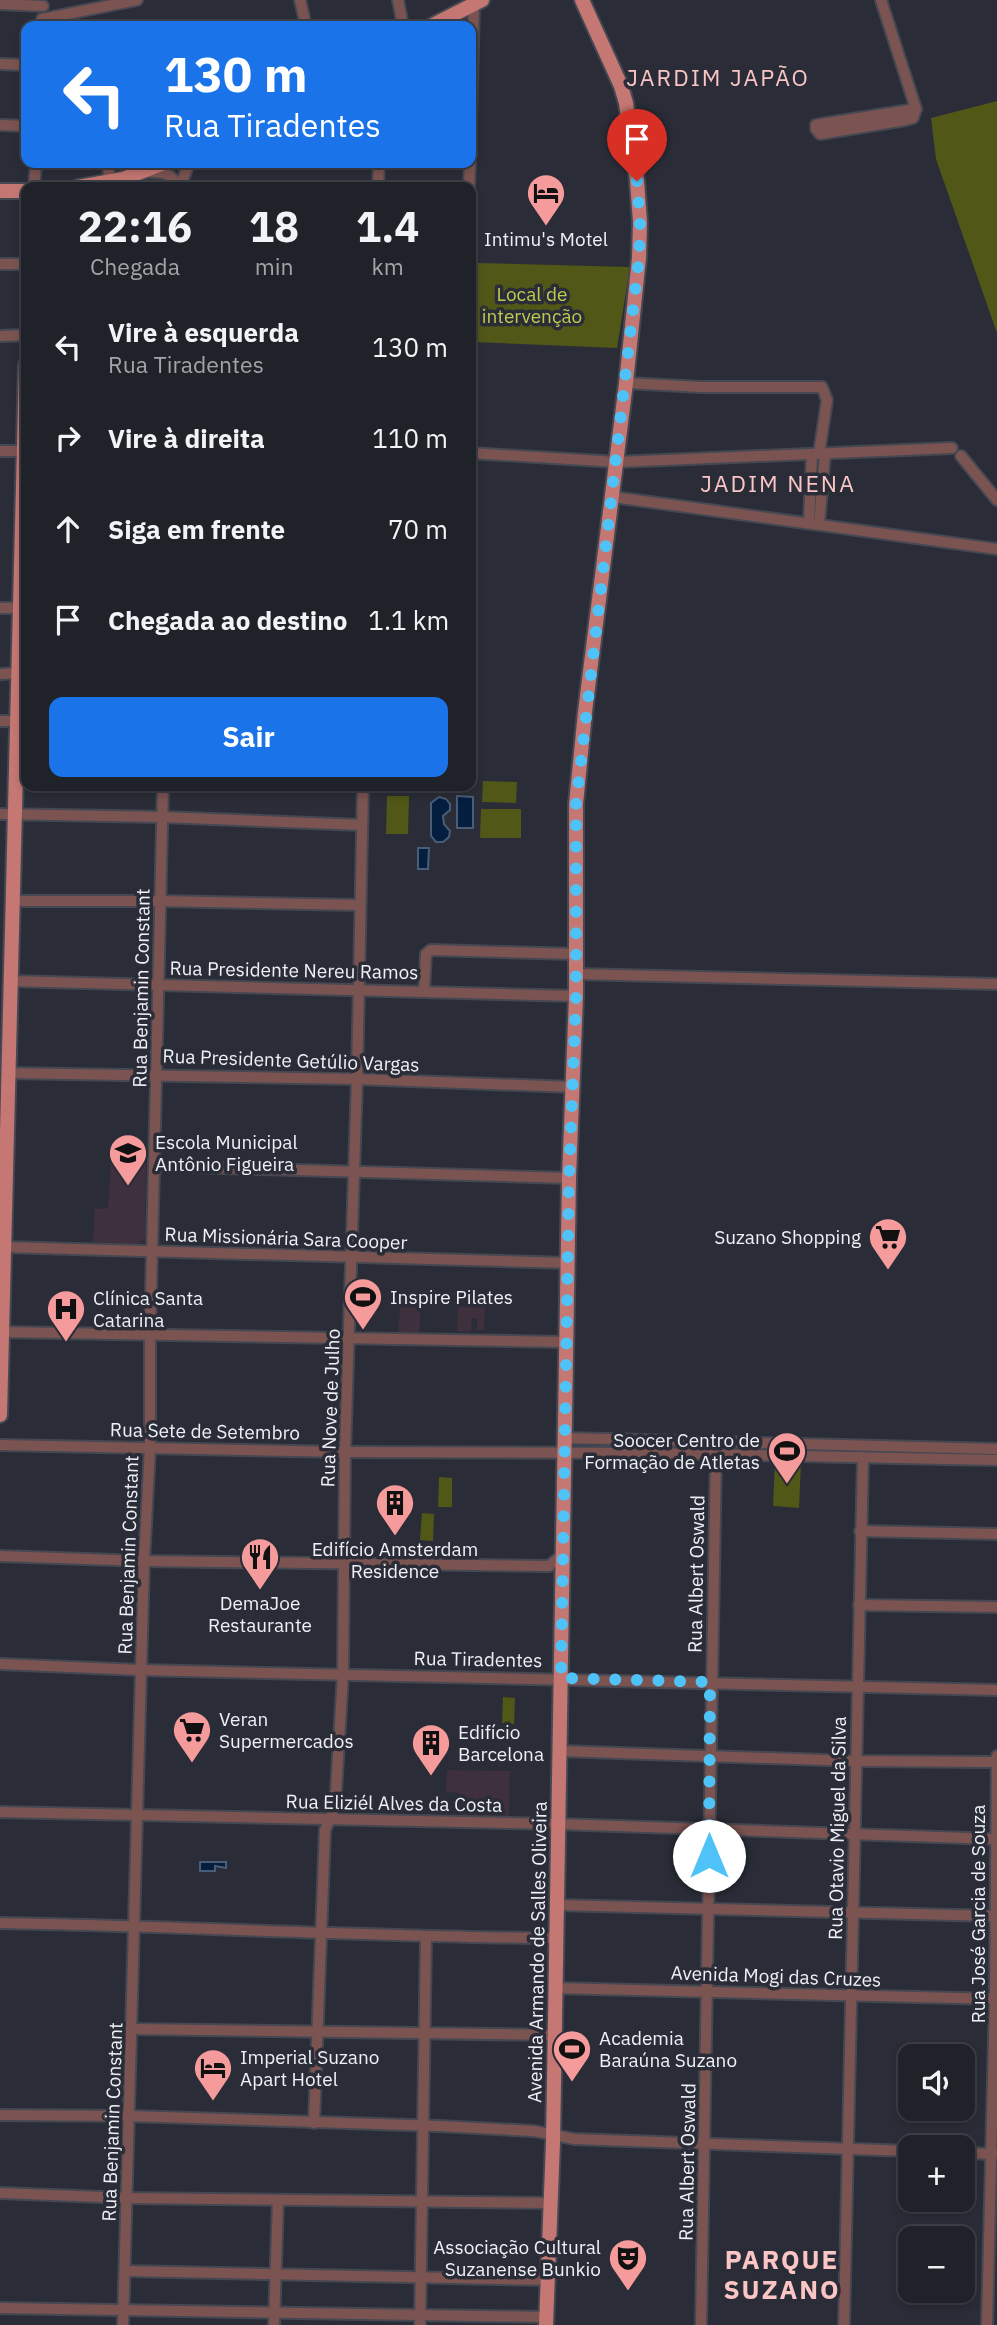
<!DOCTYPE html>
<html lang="pt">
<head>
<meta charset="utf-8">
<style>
  body { margin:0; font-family:"IBM Plex Sans",sans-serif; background:#282a31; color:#f1f3f6; height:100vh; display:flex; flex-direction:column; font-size:26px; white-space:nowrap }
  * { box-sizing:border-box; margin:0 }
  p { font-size:23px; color:#a2a4a8 }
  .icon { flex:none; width:38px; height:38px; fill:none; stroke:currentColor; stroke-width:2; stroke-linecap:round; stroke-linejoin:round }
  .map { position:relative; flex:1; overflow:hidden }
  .panel { position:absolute; left:21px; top:182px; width:455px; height:609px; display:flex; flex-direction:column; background:#202229; border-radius:14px; box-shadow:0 4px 10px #0003,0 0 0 2px #3d3f46 }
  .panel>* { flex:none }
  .banner { position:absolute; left:21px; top:21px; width:455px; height:147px; border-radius:14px; box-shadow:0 4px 10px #0003,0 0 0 2px #3d3f46; background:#1a73e8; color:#fff; overflow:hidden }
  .controls { position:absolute; left:898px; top:2044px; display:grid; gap:14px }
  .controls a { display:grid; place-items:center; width:77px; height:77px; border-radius:14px; background:#202229; box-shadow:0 4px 10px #0003,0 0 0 2px #3d3f46; font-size:35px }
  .pin { position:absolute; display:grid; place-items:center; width:60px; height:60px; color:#fff; margin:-72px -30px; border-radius:50% 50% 50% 0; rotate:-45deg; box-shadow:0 0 7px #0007 }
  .pin .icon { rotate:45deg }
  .me { position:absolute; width:77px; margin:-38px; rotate:0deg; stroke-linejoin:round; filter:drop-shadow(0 0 5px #0008) }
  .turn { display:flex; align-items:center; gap:24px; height:147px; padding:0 28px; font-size:32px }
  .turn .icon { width:91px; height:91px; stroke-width:2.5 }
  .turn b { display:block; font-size:49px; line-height:60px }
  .eta { display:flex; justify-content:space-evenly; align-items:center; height:119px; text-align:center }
  .eta b { font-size:42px; font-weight:700; line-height:49px }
  .action { display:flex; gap:14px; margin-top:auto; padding:14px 28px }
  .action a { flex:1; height:80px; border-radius:14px; background:#1a73e8; color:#fff; font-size:28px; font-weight:700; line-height:80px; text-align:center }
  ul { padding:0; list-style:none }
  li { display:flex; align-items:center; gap:21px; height:91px; padding:0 28px }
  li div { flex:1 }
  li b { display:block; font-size:26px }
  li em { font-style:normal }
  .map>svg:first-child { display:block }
</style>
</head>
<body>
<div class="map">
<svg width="997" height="2325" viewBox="0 0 997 2325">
  <rect width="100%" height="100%" fill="#2a2d37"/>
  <g fill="#3e303d">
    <polygon points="146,1164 145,1237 138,1245 93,1242 95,1209 108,1208 111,1165"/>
    <polygon points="401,1297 411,1299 410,1305 421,1306 419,1334 398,1333"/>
    <polygon points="458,1306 485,1307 484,1330 477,1330 477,1318 472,1318 471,1332 457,1331"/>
    <polygon points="447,1770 510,1771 509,1818 458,1816 459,1793 446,1792"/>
  </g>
  <g fill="#505717">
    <polygon points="997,101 997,333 936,159 931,118"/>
    <polygon points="477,263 630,267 617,348 472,342"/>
    <polygon points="483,781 517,782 516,803 482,802"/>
    <polygon points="387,796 409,796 408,834 386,834"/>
    <polygon points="481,809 521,809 521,838 480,838"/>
    <polygon points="775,1462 801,1463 799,1508 773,1506"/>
    <polygon points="439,1477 452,1478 452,1507 438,1507"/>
    <polygon points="422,1513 434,1514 433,1541 420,1540"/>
    <polygon points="503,1697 515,1698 514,1724 502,1723"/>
  </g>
  <g fill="#031e3f" stroke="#4a5d76" stroke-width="2">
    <polygon points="457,796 473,797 473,828 457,828"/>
    <polygon points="439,797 446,799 450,804 450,810 443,816 444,824 450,831 449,837 443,842 436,842 431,836 431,803"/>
    <polygon points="418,848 429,848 428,869 418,869"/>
    <polygon points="200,1862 226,1862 226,1868 215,1866 215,1871 200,1871"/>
  </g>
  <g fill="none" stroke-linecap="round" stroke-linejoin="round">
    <g stroke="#454852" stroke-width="14">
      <g id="minor">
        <polyline points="300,0 306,26"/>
        <polyline points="398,0 403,26"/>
        <polyline points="881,0 916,109"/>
        <polyline points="0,4 43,6"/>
        <polyline points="42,19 137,0"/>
        <polyline points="0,64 26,65"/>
        <polygon points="916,109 913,118 906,120 820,134 816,129 816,125 821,124"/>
        <polyline points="471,119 474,4"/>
        <polyline points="0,125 26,126"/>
        <path d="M149,172C163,172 172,173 178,187"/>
        <polyline points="34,187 36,163"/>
        <polyline points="108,187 109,163"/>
        <polyline points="180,187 189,163"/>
        <polyline points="378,187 379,163"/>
        <polyline points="469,187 470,163"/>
        <polyline points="0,264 26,264"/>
        <polyline points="0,336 26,335"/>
        <polyline points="626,383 701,387 822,387 827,400 819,454"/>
        <polyline points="0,451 24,451"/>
        <polyline points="471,453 617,462 952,448"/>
        <polyline points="961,456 997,500"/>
        <polyline points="613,497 997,549"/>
        <polyline points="809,523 812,455"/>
        <polyline points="819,524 825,454"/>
        <polyline points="0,608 20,608"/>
        <polyline points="0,674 18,673"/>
        <polyline points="0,721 17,721"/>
        <polyline points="0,814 162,817 362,825"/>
        <polyline points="12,901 160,901 360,905"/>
        <polyline points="576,974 997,984"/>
        <polyline points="10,981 576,996"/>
        <polyline points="424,991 426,954 431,950 576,954"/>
        <polyline points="8,1073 357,1079 572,1087"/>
        <polyline points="155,1166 569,1178"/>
        <polyline points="4,1247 568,1263"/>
        <polyline points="2,1332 566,1342"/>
        <polyline points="565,1438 997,1449"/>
        <polyline points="0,1445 345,1452 647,1453 997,1460"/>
        <polyline points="860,1531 997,1534"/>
        <polyline points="0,1556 144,1561 549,1566 564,1554"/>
        <polyline points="859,1605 997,1607"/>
        <polyline points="0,1664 141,1670 997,1690"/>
        <polyline points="560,1751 855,1761 997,1762"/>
        <polyline points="0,1812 558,1824 997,1839"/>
        <polyline points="557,1905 995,1916"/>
        <path d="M0,1923C185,1926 371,1937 556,1938"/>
        <polyline points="555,1988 997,1999"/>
        <polyline points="132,2029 554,2035"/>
        <polyline points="0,2115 129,2116 439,2126 534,2131 574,2139 910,2151"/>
        <polyline points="314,2123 325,1830 333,1812 336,1792 343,1673 345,1452 357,1079 363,786"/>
        <polyline points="962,2153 995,2154"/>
        <polyline points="0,2193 127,2198 550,2203"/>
        <polyline points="126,2271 548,2280"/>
        <polyline points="0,2308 546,2317"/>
        <polyline points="123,2325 144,1561 150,1447 150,1336 163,786"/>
        <polyline points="274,2325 278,2200"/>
        <polyline points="420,2325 426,1938"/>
        <polyline points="701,2325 716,1454"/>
        <polyline points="844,2325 863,1457"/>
        <polyline points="987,2325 995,1999 997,1756"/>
      </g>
    </g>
    <g stroke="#454852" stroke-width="18">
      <g id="major">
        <polyline points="431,26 482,0"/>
        <polyline points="78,187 123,179 164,163"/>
        <polyline points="0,191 26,191"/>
        <polyline points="0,1415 26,365"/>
        <polyline points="546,2325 553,2142 569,1178 576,996 576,804 585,712 626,383 639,258 640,222 637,181 626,103 621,86 582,0"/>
      </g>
    </g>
    <use href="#minor" stroke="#7b5451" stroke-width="10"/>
    <use href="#major" stroke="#c57773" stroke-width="14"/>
  </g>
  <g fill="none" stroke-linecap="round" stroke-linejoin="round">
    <polyline stroke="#4fc3f7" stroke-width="12" stroke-dasharray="0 21.6" points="637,181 640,222 639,258 576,804 576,996 569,1178 561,1678 710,1682 709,1856"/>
  </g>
  <defs>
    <g id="hotel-pin" transform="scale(2.0125)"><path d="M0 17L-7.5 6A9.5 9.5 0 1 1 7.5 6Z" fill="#f59b9b" stroke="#2a2d37"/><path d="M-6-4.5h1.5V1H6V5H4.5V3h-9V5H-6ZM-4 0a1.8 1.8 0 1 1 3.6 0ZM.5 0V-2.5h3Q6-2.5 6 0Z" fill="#111"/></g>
    <g id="school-pin" transform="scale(2.0125)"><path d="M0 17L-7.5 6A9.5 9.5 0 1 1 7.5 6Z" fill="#f59b9b" stroke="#2a2d37"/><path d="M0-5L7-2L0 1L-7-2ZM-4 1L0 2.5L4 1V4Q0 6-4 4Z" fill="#111"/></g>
    <g id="supermarket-pin" transform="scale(2.0125)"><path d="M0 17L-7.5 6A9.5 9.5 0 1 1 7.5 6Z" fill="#f59b9b" stroke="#2a2d37"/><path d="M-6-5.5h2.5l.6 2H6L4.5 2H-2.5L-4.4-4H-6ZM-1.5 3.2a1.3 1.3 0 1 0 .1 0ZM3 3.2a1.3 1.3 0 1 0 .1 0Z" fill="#111"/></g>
    <g id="stadium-pin" transform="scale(2.0125)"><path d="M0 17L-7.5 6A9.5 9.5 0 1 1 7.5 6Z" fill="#f59b9b" stroke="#2a2d37"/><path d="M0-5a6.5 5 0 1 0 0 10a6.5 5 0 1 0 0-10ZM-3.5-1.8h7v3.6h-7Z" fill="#111"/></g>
    <g id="hospital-pin" transform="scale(2.0125)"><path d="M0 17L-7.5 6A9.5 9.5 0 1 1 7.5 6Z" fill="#f59b9b" stroke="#2a2d37"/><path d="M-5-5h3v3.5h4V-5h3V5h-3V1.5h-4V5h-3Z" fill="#111"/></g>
    <g id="building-pin" transform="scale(2.0125)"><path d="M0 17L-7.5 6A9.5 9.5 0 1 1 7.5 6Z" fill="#f59b9b" stroke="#2a2d37"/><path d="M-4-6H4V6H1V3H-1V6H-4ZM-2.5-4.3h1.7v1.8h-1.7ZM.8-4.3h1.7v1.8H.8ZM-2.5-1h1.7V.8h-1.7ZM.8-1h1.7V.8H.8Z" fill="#111"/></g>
    <g id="restaurant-pin" transform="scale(2.0125)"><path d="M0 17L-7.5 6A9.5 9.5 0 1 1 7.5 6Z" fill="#f59b9b" stroke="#2a2d37"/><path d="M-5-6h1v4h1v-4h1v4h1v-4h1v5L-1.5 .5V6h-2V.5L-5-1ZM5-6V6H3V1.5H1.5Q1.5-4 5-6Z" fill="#111"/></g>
    <g id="theatre-pin" transform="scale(2.0125)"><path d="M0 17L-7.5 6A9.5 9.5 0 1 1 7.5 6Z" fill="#f59b9b" stroke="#2a2d37"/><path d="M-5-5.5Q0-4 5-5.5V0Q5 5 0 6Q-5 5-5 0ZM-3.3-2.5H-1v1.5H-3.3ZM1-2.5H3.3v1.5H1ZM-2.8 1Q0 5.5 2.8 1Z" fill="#111"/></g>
  </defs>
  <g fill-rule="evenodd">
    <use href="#hotel-pin" x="546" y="193"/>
    <use href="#school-pin" x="128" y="1153"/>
    <use href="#supermarket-pin" x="888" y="1237"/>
    <use href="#stadium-pin" x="363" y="1297"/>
    <use href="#hospital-pin" x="66" y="1309"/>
    <use href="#stadium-pin" x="787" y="1451"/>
    <use href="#building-pin" x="395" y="1503"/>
    <use href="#restaurant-pin" x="260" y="1557"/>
    <use href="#supermarket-pin" x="192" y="1730"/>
    <use href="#building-pin" x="431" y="1743"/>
    <use href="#stadium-pin" x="572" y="2049"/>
    <use href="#hotel-pin" x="213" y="2068"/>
    <use href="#theatre-pin" x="628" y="2258"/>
  </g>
  <g text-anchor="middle" stroke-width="7" stroke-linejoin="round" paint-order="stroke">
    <g font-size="19" fill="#eef0f6" stroke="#2a2d37" text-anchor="start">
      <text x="546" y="246" text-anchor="middle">Intimu's Motel</text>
      <text x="155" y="1149">Escola Municipal<tspan x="155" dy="22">Antônio Figueira</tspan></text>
      <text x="861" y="1244" text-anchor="end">Suzano Shopping</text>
      <text x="390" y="1304">Inspire Pilates</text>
      <text x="93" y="1305">Clínica Santa<tspan x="93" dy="22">Catarina</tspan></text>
      <text x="760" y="1447" text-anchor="end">Soocer Centro de<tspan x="760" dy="22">Formação de Atletas</tspan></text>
      <text x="395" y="1556" text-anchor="middle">Edifício Amsterdam<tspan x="395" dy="22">Residence</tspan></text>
      <text x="260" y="1610" text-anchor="middle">DemaJoe<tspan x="260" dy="22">Restaurante</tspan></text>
      <text x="219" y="1726">Veran<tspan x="219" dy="22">Supermercados</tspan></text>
      <text x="458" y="1739">Edifício<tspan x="458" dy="22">Barcelona</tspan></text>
      <text x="599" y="2045">Academia<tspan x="599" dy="22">Baraúna Suzano</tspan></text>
      <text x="240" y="2064">Imperial Suzano<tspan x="240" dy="22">Apart Hotel</tspan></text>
      <text x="601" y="2254" text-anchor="end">Associação Cultural<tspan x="601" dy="22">Suzanense Bunkio</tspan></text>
    </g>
    <g font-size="19" fill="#becb50" stroke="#2a2d37">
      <text x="532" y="301">Local de<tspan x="532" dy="22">intervenção</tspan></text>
    </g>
    <g font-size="19" fill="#eef0f6" stroke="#2a2d37">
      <text transform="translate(294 970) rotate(1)" y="7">Rua Presidente Nereu Ramos</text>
      <text transform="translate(141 988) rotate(-89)" y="7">Rua Benjamin Constant</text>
      <text transform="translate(291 1060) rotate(2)" y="7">Rua Presidente Getúlio Vargas</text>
      <text transform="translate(286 1238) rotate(2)" y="7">Rua Missionária Sara Cooper</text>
      <text transform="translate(330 1408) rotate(-88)" y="7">Rua Nove de Julho</text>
      <text transform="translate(205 1431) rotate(1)" y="7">Rua Sete de Setembro</text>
      <text transform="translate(128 1555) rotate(-88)" y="7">Rua Benjamin Constant</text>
      <text transform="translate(696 1574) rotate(-89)" y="7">Rua Albert Oswald</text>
      <text transform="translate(478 1659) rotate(1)" y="7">Rua Tiradentes</text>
      <text transform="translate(394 1803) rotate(1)" y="7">Rua Eliziél Alves da Costa</text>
      <text transform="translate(837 1828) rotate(-89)" y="7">Rua Otavio Miguel da Silva</text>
      <text transform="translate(978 1914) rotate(-90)" y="7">Rua José Garcia de Souza</text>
      <text transform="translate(537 1952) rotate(-89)" y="7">Avenida Armando de Salles Oliveira</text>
      <text transform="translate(776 1976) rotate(2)" y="7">Avenida Mogi das Cruzes</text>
      <text transform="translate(112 2122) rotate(-88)" y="7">Rua Benjamin Constant</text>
      <text transform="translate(687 2162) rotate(-89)" y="7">Rua Albert Oswald</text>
    </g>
    <g font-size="23" letter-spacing="2" fill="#fac5c4" stroke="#2a2d37">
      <text x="718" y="86">JARDIM JAPÃO</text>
      <text x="778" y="492">JADIM NENA</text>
    </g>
    <g font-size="26" font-weight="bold" letter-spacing="2" fill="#fac5c4" stroke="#2a2d37">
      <text x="782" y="2269">PARQUE<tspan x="782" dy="30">SUZANO</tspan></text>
    </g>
  </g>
</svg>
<div class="controls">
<a><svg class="icon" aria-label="sound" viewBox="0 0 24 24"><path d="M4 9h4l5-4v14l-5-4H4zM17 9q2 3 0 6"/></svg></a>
<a>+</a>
<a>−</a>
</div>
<div class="pin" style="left:637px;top:181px;background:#d93025"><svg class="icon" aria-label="arrive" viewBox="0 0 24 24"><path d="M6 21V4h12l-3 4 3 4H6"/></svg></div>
<svg class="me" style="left:709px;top:1856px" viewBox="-20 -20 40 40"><circle r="19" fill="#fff"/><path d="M0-13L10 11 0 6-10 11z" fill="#4fc3f7"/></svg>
<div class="banner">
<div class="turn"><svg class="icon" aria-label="left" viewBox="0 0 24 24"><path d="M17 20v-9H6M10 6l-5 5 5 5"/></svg><div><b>130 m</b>Rua Tiradentes</div></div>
</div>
<section class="panel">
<div class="eta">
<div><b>22:16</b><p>Chegada</p></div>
<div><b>18</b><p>min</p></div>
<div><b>1.4</b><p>km</p></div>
</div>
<ul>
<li><svg class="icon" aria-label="left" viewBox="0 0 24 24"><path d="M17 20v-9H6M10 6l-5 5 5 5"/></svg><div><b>Vire à esquerda</b><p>Rua Tiradentes</p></div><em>130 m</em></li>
<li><svg class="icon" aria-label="right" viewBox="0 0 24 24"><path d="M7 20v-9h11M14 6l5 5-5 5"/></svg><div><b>Vire à direita</b></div><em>110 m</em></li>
<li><svg class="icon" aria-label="ahead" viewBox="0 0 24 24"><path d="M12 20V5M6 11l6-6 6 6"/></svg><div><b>Siga em frente</b></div><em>70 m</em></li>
<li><svg class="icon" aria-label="arrive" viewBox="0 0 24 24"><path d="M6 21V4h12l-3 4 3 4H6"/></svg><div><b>Chegada ao destino</b></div><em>1.1 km</em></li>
</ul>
<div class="action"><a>Sair</a></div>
</section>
</div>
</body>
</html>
